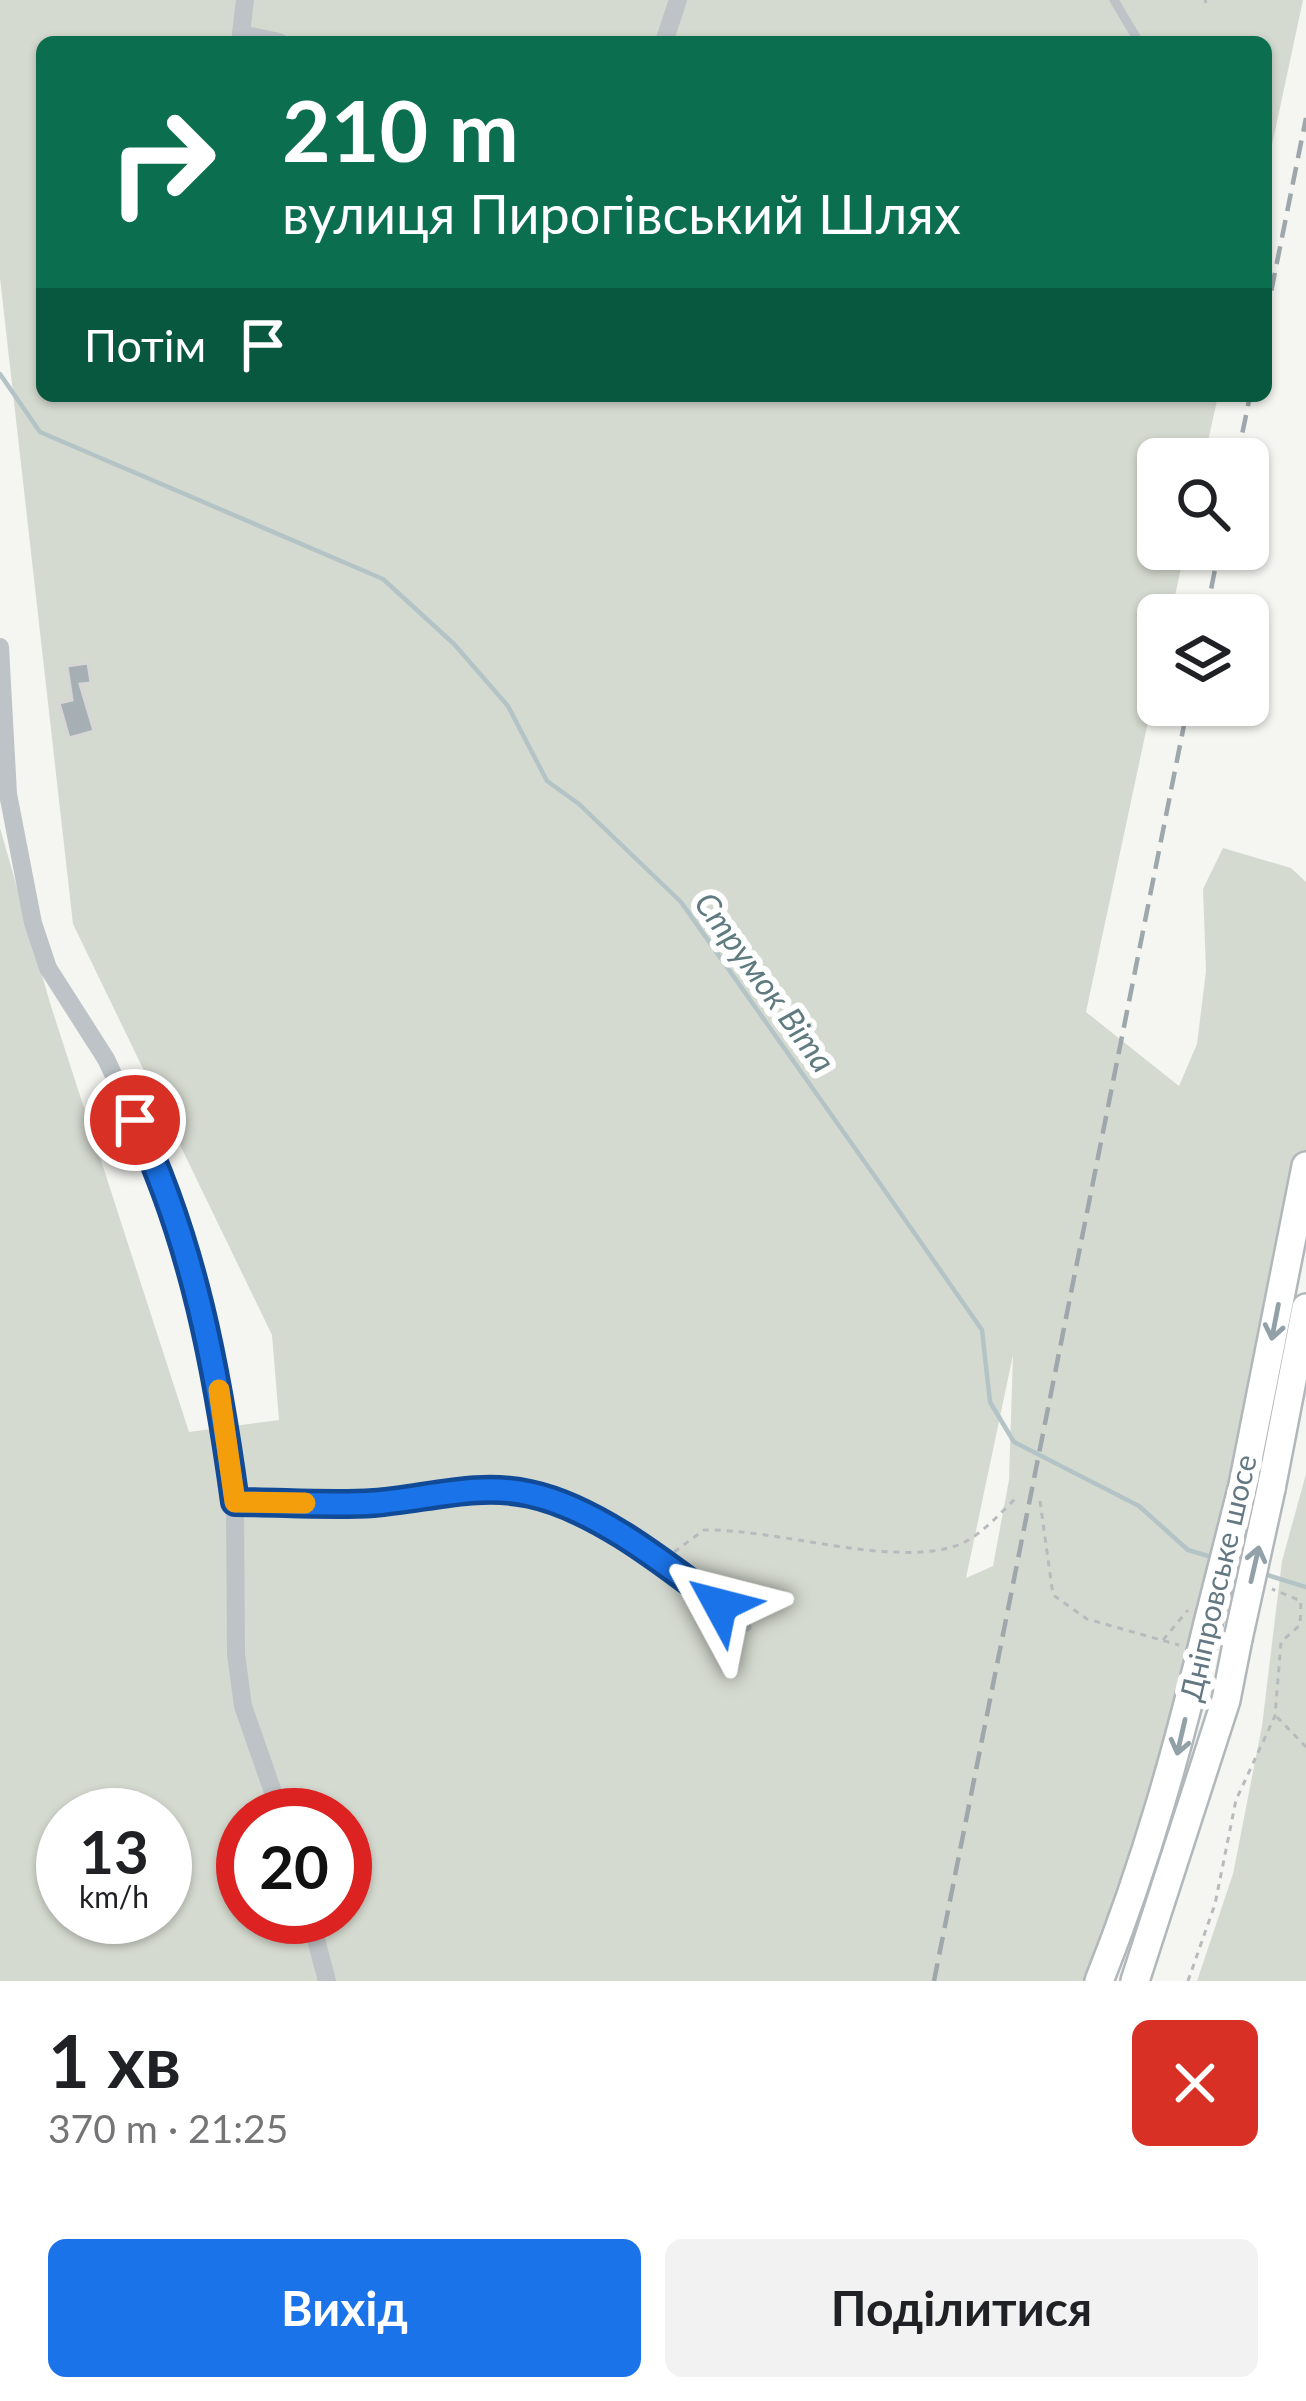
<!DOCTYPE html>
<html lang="uk">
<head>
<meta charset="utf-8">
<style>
  body { margin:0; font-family:Lato,sans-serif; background:#f2f2f2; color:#202124; height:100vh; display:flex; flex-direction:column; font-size:45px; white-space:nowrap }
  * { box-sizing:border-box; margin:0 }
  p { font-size:39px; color:#757577 }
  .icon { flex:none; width:66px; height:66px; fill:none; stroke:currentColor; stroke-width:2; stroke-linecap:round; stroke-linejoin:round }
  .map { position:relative; height:1981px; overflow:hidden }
  .drawer { display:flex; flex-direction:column; background:#fff; flex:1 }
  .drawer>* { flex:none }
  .guide { position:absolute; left:36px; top:36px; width:1236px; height:366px; border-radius:18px; box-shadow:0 3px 9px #0004; background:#0b6e4f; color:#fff; overflow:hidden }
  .buttons { position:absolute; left:1137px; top:438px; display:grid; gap:24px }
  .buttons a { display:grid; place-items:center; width:132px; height:132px; border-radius:18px; background:#fff; box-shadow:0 3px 9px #0004; font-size:60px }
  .speed { position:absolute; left:36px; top:1788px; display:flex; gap:24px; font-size:60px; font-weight:700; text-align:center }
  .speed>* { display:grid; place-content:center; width:156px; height:156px; border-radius:50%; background:#fff; box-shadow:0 3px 9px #0004; line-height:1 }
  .speed small { font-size:30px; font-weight:400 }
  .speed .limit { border:18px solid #d22; background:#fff; color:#111 }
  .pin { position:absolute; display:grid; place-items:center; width:102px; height:102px; color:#fff; margin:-51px; border:6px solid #fff; border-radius:50%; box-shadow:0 3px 12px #0007 }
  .me { position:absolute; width:132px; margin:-66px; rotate:308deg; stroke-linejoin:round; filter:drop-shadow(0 0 9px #0008) }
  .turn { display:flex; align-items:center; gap:42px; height:252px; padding:0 48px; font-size:54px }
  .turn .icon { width:156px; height:156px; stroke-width:2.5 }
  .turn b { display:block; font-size:84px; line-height:102px }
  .then { display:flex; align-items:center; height:114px; padding:0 48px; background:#0003; gap:24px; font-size:45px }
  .round { display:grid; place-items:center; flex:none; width:126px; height:126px; border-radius:18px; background:#f2f2f2 }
  .overview { display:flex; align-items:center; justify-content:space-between; height:204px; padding:0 48px }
  h1 { font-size:72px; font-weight:700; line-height:90px }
  .action { display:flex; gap:24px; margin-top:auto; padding:24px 48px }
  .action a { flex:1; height:138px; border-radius:18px; background:#1a73e8; color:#fff; font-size:48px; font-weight:700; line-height:138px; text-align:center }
  .action a+a { background:#f2f2f2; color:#202124 }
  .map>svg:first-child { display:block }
</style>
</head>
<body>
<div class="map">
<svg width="1306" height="1981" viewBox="0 0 1306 1981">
  <rect width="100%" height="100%" fill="#f5f5f1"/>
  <g fill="#d5dad0" fill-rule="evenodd">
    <path d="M0,0H1303L1266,173V42H42V396H1218L1204,459H1158V549H1185L1171,615H1158V675L1086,1012L1179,1086L1197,1044L1206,971L1203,889L1223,848L1291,868L1306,882V1166L1243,1485L1099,1981H0V828L50,1003L189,1432L279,1420L272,1335L73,924L0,278ZM1013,1355L1009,1480L993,1566L966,1578ZM63,1815H165V1917H63ZM243,1815H345V1917H243Z"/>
    <polygon points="1306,1474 1306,1981 1197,1981 1233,1874 1262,1726 1282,1561"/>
  </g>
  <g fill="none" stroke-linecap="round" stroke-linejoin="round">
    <g stroke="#b4c4c6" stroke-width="4.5">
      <polyline points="0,374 40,432 383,579 454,644 508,706 547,781 579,804 681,902 876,1178 982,1330 990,1402 1014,1442 1139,1506 1188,1550 1215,1558"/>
      <polyline points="1261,1573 1306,1587"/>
    </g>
  </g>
  <polygon fill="#a6b0b4" stroke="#d6d6d4" stroke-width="3" points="88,663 91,683 80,684 94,731 69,738 59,703 72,700 67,666"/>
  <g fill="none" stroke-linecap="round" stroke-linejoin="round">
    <g stroke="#b1b7ba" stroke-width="32">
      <g id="primary">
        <polyline points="1243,1485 1306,1166"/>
        <polyline points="1271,1489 1306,1308"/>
        <path d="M1099,1981C1146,1864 1179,1745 1208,1623"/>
        <polyline points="1135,1981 1226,1700 1238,1639"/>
      </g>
    </g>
    <g stroke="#b7bbbd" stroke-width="3" stroke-dasharray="6 6" stroke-linecap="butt">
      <polyline points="1205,0 1206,3"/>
      <polyline points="1040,1501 1053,1595 1087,1619 1179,1645"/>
      <path d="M674,1552L704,1530C778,1529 886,1566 952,1547C978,1540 999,1514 1018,1496"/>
      <polyline points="1163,1640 1188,1610"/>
      <polyline points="1277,1717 1306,1747"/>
      <polyline points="1188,1981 1215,1904 1236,1800 1275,1716 1281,1642 1300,1625 1301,1601 1272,1589"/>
    </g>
    <g stroke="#bdc3c6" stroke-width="9">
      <polyline points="1114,0 1139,42"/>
      <path d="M235,1502C280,1502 328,1506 373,1503C425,1499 476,1483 529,1493C602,1509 689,1581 747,1627"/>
    </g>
    <g stroke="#bdc3c6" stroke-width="18">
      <polyline points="241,34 279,42"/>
      <polyline points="240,42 245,0"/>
      <polyline points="664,42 678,0"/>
      <polyline points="0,647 8,794 33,923 48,968 106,1059 149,1150 209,1333 235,1502 236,1654 243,1706 281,1815"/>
      <polyline points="310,1917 327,1981"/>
    </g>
    <use href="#primary" stroke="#fff" stroke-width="27"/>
    <g stroke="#9ea7ab" stroke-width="4.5" stroke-dasharray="18 9" stroke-linecap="butt">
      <polyline points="1266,317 1306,118"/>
      <polyline points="1237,459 1250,396"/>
      <polyline points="1206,615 1219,549"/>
      <polyline points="934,1981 1188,705"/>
    </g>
    <g stroke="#b1b7ba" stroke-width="32" stroke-linecap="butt">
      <g id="primary-bridge">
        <polyline points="1208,1623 1243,1485"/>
        <polyline points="1238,1639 1271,1489"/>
      </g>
    </g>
    <use href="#primary-bridge" stroke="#fff" stroke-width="27"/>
  </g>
  <defs><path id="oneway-shaft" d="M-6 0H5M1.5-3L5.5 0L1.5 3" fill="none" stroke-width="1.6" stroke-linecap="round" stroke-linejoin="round" transform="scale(3)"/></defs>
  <g stroke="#92a0a8">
    <use href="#oneway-shaft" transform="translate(1275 1322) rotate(101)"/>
    <use href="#oneway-shaft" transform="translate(1255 1564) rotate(-77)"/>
    <use href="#oneway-shaft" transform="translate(1181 1737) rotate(103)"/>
  </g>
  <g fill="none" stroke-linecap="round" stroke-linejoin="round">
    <g stroke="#114b97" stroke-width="30">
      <path id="route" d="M135,1120C193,1241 217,1370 235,1502C281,1502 328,1506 374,1503C426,1499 478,1482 530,1494C596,1508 667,1565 720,1605"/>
    </g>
    <use href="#route" stroke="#1a73e8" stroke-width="21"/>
    <polyline stroke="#f59e0b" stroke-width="21" points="219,1390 235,1502 305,1503"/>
  </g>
  <g text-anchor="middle" stroke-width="12" stroke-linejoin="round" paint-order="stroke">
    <g font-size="30" fill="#637883" stroke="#fff">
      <text transform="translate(1219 1578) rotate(-77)" y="10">Дніпровське шосе</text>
    </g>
    <g font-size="33" font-style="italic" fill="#5f7b80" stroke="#fff">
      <text transform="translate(765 982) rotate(54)" y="12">Струмок Віта</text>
    </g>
  </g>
</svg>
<div class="buttons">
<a><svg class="icon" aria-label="search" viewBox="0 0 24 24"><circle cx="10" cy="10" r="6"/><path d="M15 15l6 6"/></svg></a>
<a><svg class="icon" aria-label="layers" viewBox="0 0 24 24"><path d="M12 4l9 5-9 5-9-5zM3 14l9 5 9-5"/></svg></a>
</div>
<div class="speed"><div>13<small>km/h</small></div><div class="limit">20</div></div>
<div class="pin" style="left:135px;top:1120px;background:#d93025"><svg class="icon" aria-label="arrive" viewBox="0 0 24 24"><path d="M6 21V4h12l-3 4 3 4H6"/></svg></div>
<svg class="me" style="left:720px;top:1605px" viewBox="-20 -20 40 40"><path d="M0-17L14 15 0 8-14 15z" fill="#1a73e8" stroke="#fff" stroke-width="4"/></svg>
<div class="guide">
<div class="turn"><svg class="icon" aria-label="right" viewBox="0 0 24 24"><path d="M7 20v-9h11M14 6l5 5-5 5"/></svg><div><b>210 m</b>вулиця Пирогівський Шлях</div></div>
<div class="then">Потім<svg class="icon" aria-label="arrive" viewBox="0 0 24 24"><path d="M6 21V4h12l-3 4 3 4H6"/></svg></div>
</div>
</div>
<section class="drawer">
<div class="overview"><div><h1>1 хв</h1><p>370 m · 21:25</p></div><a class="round" style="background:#d93025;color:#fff"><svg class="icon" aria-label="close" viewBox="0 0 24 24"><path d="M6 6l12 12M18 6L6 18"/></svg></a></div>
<div class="action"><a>Вихід</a><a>Поділитися</a></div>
</section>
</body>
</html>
